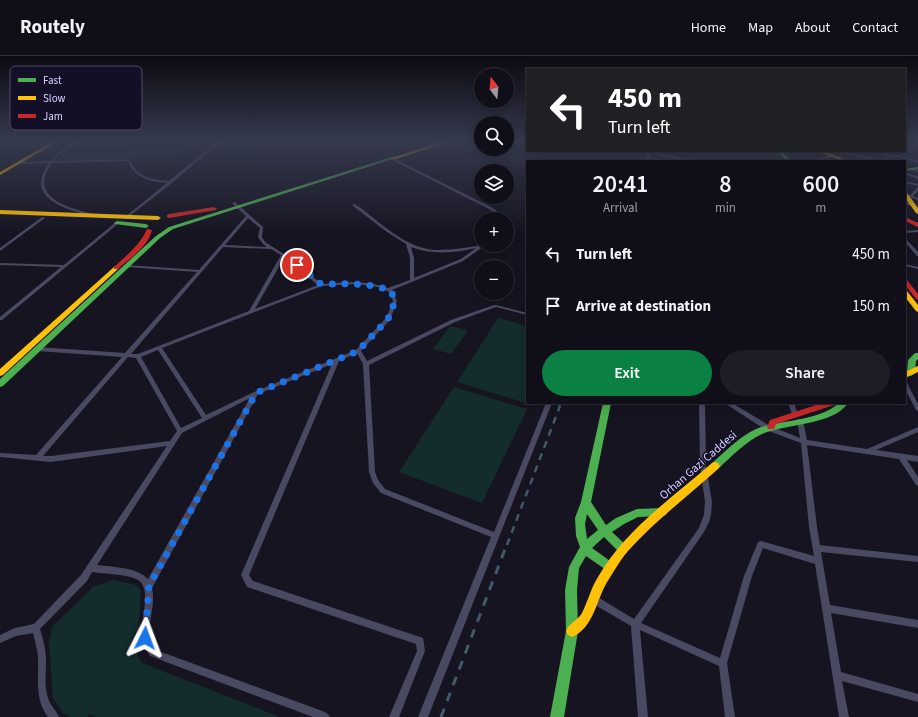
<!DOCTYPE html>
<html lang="en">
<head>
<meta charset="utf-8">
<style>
  body { margin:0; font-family:"Source Sans 3",sans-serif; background:#1e1d26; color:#f1f3f6; height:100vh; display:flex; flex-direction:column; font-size:15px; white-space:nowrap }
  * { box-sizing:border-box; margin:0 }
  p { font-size:13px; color:#9c9ca2 }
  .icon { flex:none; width:22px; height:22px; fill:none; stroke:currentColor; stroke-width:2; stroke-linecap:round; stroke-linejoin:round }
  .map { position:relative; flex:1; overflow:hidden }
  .sheet { position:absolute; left:526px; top:104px; width:380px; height:244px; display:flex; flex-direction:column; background:#100f19; border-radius:0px; box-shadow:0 2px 10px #0003,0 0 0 1px #302f38 }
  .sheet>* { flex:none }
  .hud { position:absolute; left:526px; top:12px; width:380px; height:84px; border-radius:0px; box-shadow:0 2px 10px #0003,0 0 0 1px #302f38; background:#202124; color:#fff; overflow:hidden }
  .needle { width:26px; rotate:344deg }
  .controls { position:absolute; left:474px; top:12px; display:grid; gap:8px }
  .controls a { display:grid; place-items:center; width:40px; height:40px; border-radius:50%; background:#100f19; box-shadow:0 2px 10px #0003,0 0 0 1px #302f38; font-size:20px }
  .pin { position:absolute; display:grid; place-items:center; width:34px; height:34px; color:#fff; margin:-17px; border:2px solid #fff; border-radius:50%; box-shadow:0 1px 4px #0007 }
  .me { position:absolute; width:44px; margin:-22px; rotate:3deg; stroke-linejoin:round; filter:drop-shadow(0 0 3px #0008) }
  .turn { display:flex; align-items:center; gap:14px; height:84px; padding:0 16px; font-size:18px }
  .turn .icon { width:52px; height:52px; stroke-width:2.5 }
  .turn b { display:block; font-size:28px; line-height:34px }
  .eta { display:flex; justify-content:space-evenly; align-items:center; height:68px; text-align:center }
  .eta b { font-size:24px; font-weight:600; line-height:28px }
  .cta { display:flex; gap:8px; margin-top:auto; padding:8px 16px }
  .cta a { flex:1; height:46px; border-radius:24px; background:#0b8043; color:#fff; font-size:16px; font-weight:600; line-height:46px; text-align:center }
  .cta a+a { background:#1e1d26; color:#f1f3f6 }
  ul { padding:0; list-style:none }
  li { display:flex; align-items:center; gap:12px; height:52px; padding:0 16px }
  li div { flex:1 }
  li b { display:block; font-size:15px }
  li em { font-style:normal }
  header { display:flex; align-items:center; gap:24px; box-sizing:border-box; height:56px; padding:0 20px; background:#100f19; border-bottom:1px solid #302f38 }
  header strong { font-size:19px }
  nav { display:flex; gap:22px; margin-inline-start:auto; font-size:14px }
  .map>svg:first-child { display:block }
</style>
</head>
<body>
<header>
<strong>Routely</strong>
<nav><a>Home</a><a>Map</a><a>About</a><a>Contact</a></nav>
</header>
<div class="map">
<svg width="918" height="661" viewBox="0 0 918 661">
  <rect width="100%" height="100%" fill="#161421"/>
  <g fill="#132c2d">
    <polygon points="181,92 177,97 128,103 57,104 65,96 108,97"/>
    <polygon points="498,262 527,270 527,347 530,347 529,348 457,326"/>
    <polygon points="450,270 468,274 451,298 433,293"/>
    <polygon points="454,331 527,353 482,447 399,416"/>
    <polygon points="113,524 136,529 141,535 137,597 142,607 280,661 96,661 90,658 87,661 70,661 63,657 53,642 49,586 52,571 93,531"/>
  </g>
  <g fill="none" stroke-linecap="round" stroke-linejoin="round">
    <g fill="#4a4962" fill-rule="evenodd">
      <path d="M75,85H78L61,98L53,105L129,103C132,106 133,111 136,114C144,123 158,124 169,125L218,85H221L172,127L126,163H125V161L167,127C150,125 135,123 128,105L52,107C26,143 72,153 98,159L99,160L97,161C71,155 22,144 49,107L19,108L17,107L19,106L50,105L59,96Z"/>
      <polygon points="905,88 918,90 918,92 905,90"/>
      <polygon points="649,95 651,95 649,105 645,105"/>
      <polygon points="757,95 766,95 777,97 776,98"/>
      <polygon points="833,95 839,95 879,103 889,101 876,95 880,95 891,99 891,100 897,99 918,105 918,107 897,101 878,105"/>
      <polygon points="662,98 684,102 715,104 717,105 684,104 661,100 661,98"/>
      <polygon points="832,99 834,100 833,101 813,105 807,105"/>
      <polygon points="393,102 493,152 503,160 505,163 501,163 491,154 392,104 391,103"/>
      <polygon points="910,112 918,114 918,116 910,114"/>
      <polygon points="905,116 918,121 918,123 905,118"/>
      <polygon points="905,125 918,128 918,130 905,127"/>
      <polygon points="917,132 918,132 918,135 913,140 918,142 918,144 905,140 905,138 910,139"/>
      <path d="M233,146H235L263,171L262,181L265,186L284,198L322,228C344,226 367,224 388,232L410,224V202L406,188L387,176L353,150V148H354C360,151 366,156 372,161C391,176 411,193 437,194C446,194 455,193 464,192C472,191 478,189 485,189L480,191L481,192L480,193L463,205L392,234L397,245L390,264L361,295L367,305L451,264L494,249H496L527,257V259L496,251L455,266L369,309L375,416L378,424L385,433L494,476L546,347H552L428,661H418L491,481L381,437L373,427L369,416L363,308L357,297L339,305L249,519L253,525L423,582L425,595L399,661H389L417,595L416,588L250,532L247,531L241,519L332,308L258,338L152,532C157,554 142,572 156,594L325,656L328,658L330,661H313L150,600C145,593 142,586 141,577C141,564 152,532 138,524C128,518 104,518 92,516L87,525L40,573C43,583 46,594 46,604C46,617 44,630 48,642C50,649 56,654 59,661H48C34,643 39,622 38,601C37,593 35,585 33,577L16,580L0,587V579L15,572L34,568L81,519L167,390L51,406L0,401V397L36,399L122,301L37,295L34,293L37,291L125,297L197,216L127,211L125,210L126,209L199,214L246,160L233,148ZM248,162L260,172L258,181L263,188L267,191L225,189ZM223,191L271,193L281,199L249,255L138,298H131ZM411,191C431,199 455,197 476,192L461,203L414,222V202ZM284,202L318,229L255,253ZM356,228L378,231L389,236L393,245L386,262L356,294L254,336L206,359L162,292L322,230ZM158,294L202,362L181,372L141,301ZM128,301L136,302L177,375L170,385L51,400H43ZM250,342L148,523C137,511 112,511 97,509L182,377Z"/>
      <polygon points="905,147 913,147 915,148 913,149 905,149"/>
      <polygon points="42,161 45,162 0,195 0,192"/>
      <polygon points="116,166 119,167 2,264 0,264 0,261 61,211 0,209 0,207 64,209"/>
      <polygon points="918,174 918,176 905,177 905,175"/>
      <polygon points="905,183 906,183 918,196 918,200 917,200 905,186"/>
      <polygon points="905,208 918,211 918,213 905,210"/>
      <polygon points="905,326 907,327 918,348 918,355 916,354 905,333"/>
      <polygon points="699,347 705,347 706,410 712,446 711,459 709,466 704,476 641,567 720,602 744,520 758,486 761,485 814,500 809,471 801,387 766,374 726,348 725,347 732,347 770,370 800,382 797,365 798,363 802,363 803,365 807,384 867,393 918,371 918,376 876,394 918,400 918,406 907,404 918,421 918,430 916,429 899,403 807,389 817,471 820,489 918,500 918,506 821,496 830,549 918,564 918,572 831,557 841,616 918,638 918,646 842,625 849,661 839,661 815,508 763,492 752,520 727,607 735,661 725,661 719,610 640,574 648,661 638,661 631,570 590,546 589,543 590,540 593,539 596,540 634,563 699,472 704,459 705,446 700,410"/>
      <polygon points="788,347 794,347 798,359 797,361 793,361"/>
    </g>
    <g fill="#4caf50" fill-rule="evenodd">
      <polygon points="776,95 781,95 792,105 787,105"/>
      <polygon points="392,101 396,102 173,173 160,182 3,330 0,331 0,323 156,180 169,171"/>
      <polygon points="918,111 918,113 905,115 905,113"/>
      <polygon points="117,165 146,168 149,170 146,172 115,168 114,167"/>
      <polygon points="915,297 918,297 918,303 916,305 915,317 911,320 907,317 908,304"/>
      <path d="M603,347H611L591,446L606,469L616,462L637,453L662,452L666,453L667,456L666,459L662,460L638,461L624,468L612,476L627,490L628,493L627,496L623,498L619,496L604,481L592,492L613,507L614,511L613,515L609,516L586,500L579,512L577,534L578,575L564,661H550L566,575L565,534L569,511L580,491L576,480L575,462L581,446ZM587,458L598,474L587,483L585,468Z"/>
      <path d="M839,347H848C834,369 785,368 762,378C745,386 732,400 718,413L715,414L712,413L710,410L712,407C726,395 739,381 756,373C781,363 818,366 839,347Z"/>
    </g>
    <g fill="#ffc107" fill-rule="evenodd">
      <polygon points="54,85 59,85 0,119 0,116"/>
      <polygon points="444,85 451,85 396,103 392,102"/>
      <polygon points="816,95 822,95 850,105 844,105"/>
      <polygon points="905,137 907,137 918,152 918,158 916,157 905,142"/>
      <polygon points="0,154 158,160 161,162 158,164 0,158"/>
      <polygon points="116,210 119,212 118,213 3,319 0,320 0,313 114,211"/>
      <polygon points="905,234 907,235 918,249 918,256 916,255 905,241"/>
      <polygon points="918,310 918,316 905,322 905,316"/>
      <path d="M715,406L718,407L720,410L718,413C688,440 655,465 628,495C620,504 615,514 609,523C596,542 595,571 572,581L568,579L566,575C569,567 578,564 582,557C588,545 591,532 598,521C625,474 672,442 712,407Z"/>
    </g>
    <g fill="#c62828" fill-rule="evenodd">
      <polygon points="214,151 217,153 216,154 169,162 166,160 169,158"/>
      <polygon points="905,161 918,167 918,171 905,165"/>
      <path d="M147,173L152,174C148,191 130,202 118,213H114V211C127,199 140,189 147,173Z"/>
      <polygon points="905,223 907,224 918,238 918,244 916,243 905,229"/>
      <polygon points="822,347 835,347 834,349 776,368 774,373 768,373 767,371 770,364"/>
    </g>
    <polyline stroke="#43596b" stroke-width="1" stroke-dasharray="3.5 3" stroke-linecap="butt" points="654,105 657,95"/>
    <polyline stroke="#43596b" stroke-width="2" stroke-dasharray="5.5 4.5" stroke-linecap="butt" points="559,351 561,347"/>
    <polyline stroke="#43596b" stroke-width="2.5" stroke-dasharray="7 6" stroke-linecap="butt" points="507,489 560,350"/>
    <polyline stroke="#43596b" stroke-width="3" stroke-dasharray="9 8" stroke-linecap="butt" points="441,661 507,488"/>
  </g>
  <linearGradient id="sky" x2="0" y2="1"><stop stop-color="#0c0b12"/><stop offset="0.48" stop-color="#363a4e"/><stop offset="1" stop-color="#363a4e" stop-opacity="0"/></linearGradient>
  <rect width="918" height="178" fill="url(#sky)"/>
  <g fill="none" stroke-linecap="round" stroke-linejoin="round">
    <path stroke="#1a73e8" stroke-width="7" stroke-dasharray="0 12.6" d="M145,582L149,530L256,337L358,295L388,263L395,245L391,235C368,226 345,228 321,228L297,209"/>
  </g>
  <g text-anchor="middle" stroke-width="3" stroke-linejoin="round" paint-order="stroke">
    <g font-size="12" fill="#d9d4ff" stroke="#130f26">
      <text transform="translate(698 409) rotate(-41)" y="4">Orhan Gazi Caddesi</text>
    </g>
  </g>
  <rect x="10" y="10" width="132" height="64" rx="6" fill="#130f26" stroke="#4e4a67" stroke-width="1"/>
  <rect x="18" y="22" width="18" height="4" fill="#4caf50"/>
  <rect x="18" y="40" width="18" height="4" fill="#ffc107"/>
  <rect x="18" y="58" width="18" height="4" fill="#c62828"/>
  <g font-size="11" fill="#d9d4ff">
    <text x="43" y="28">Fast</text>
    <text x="43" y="46">Slow</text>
    <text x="43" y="64">Jam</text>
  </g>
</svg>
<div class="controls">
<a><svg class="needle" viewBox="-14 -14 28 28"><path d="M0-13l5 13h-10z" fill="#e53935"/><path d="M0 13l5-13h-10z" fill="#9c9ca2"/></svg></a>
<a><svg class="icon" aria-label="search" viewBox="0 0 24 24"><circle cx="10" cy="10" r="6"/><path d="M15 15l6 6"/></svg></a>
<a><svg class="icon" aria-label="layers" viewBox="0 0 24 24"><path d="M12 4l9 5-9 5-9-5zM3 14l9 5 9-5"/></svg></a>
<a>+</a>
<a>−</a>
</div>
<div class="pin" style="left:297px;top:209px;background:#d93025"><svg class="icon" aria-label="arrive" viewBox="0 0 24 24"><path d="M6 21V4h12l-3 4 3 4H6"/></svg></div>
<svg class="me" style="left:145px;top:582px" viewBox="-20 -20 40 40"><path d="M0-17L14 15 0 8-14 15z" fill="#1a73e8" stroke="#fff" stroke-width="4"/></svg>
<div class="hud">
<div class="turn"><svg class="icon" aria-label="left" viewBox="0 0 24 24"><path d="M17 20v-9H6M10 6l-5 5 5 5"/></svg><div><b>450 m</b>Turn left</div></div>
</div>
<section class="sheet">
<div class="eta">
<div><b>20:41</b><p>Arrival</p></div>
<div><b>8</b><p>min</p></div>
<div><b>600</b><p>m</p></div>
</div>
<ul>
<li><svg class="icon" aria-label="left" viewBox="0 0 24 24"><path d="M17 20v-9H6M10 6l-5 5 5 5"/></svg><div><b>Turn left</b></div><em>450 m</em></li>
<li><svg class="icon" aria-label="arrive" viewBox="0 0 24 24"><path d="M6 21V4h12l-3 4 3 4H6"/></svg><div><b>Arrive at destination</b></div><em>150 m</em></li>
</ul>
<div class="cta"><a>Exit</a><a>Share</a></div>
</section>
</div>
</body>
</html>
